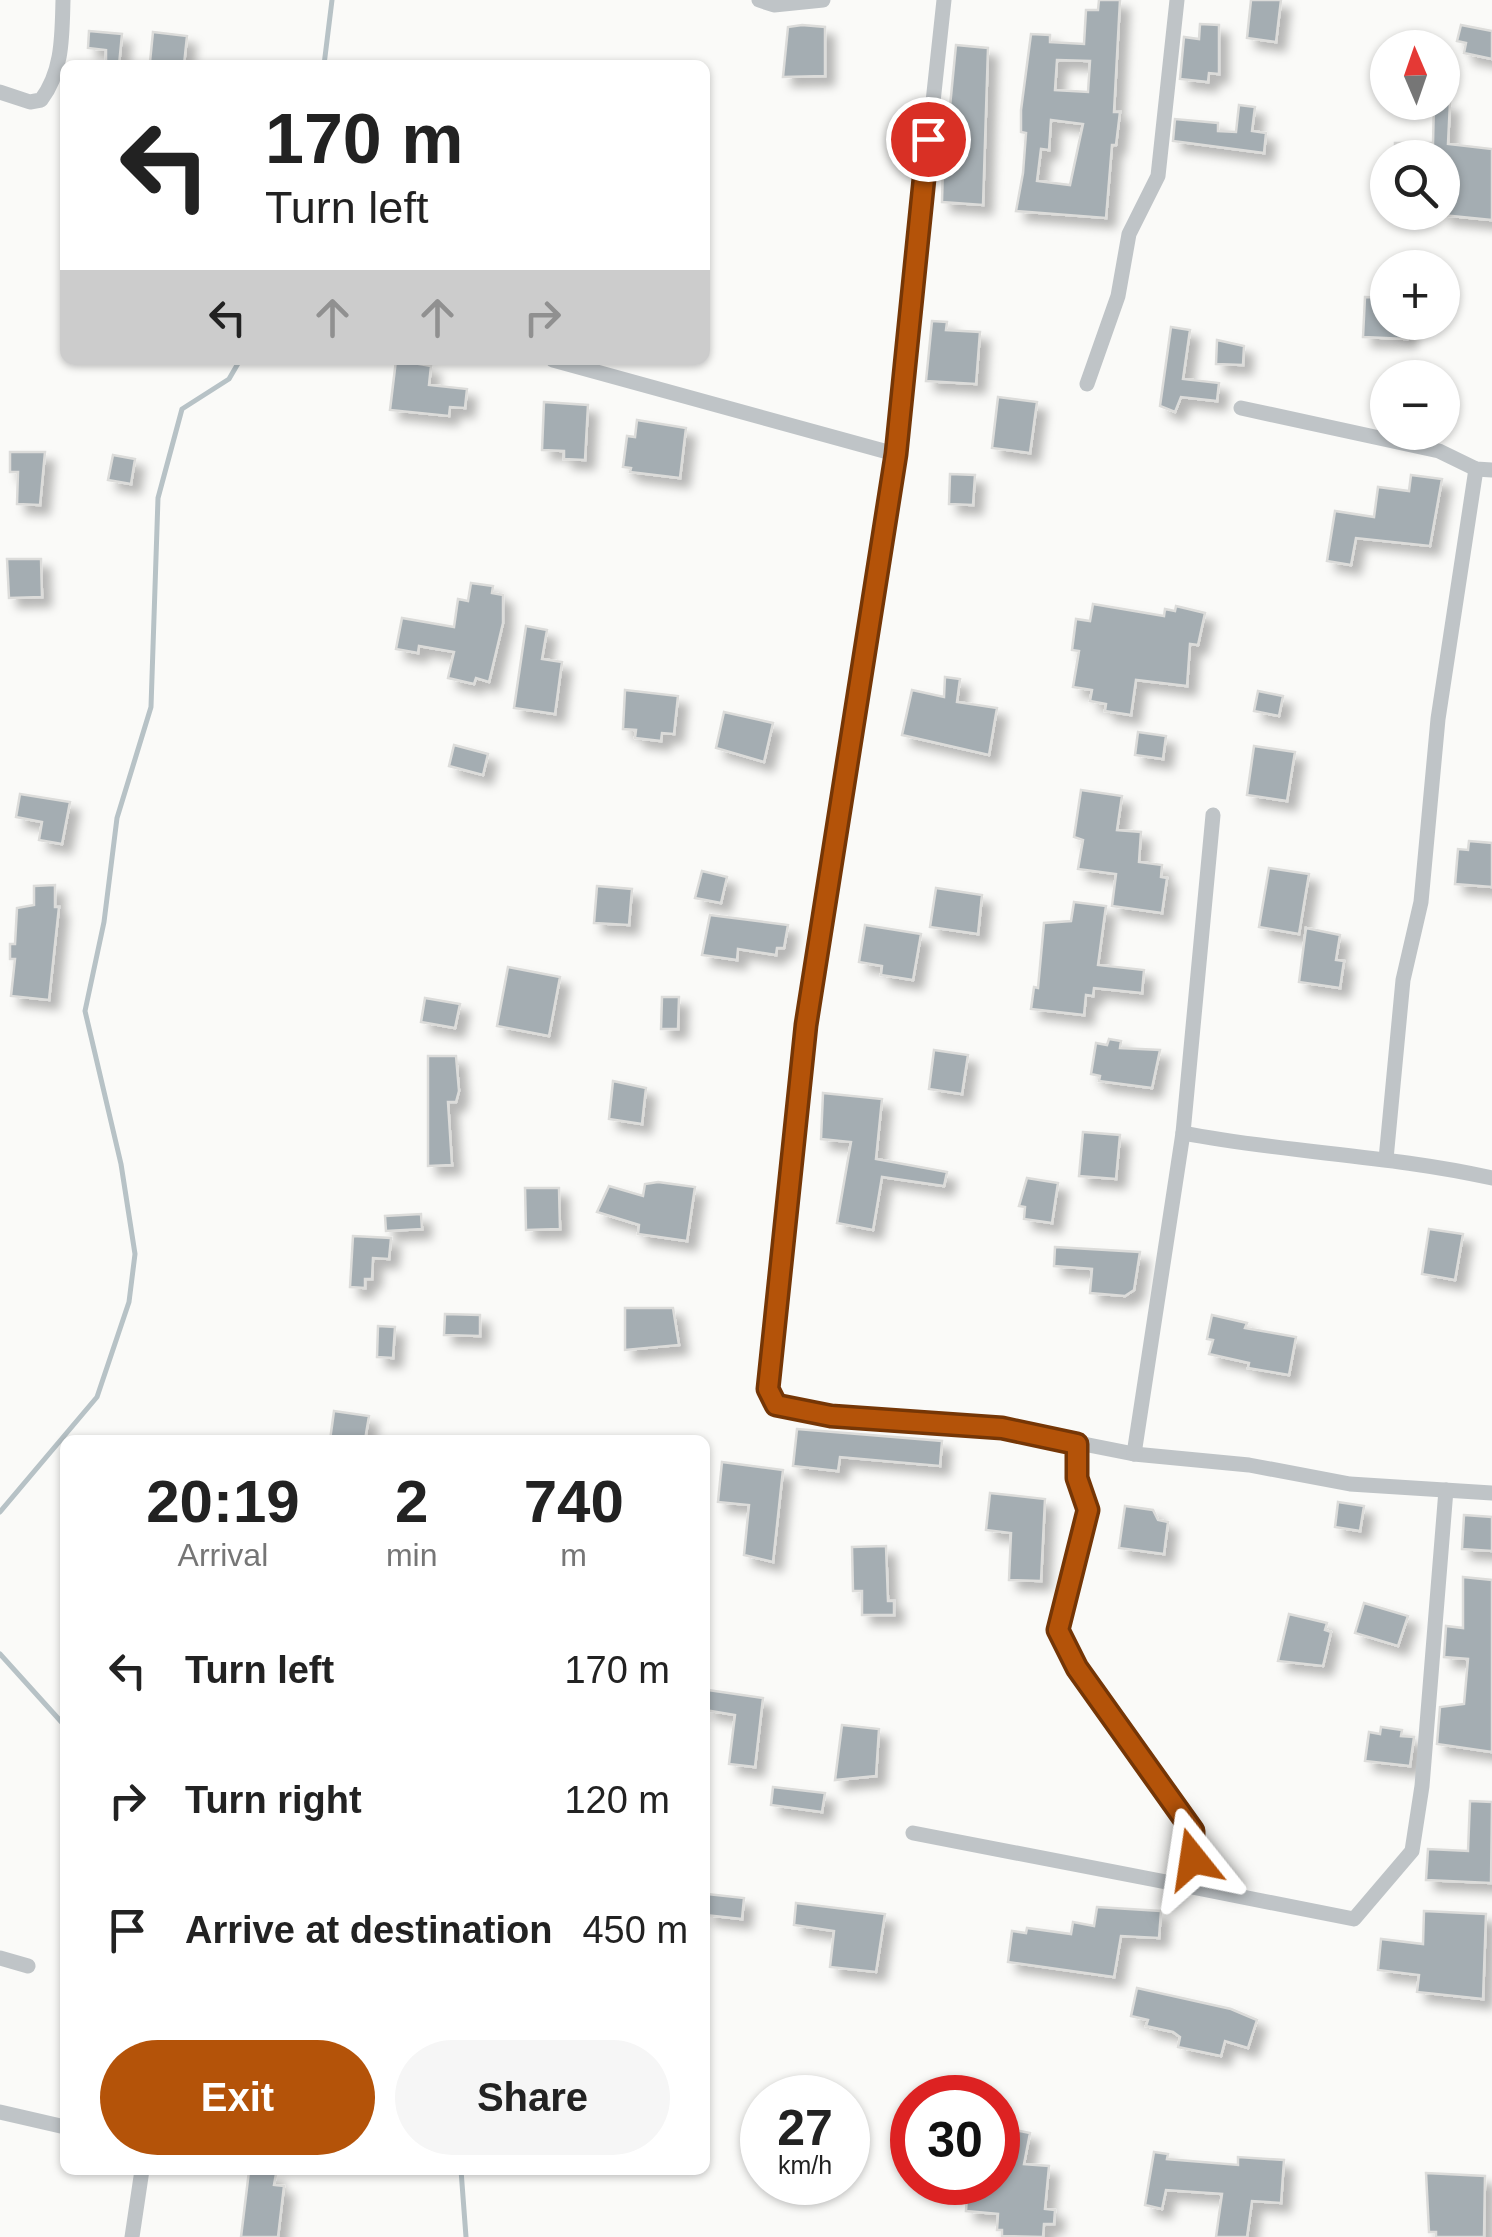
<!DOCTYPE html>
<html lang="en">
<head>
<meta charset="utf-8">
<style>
  body { margin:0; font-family:Arial,sans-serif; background:#f6f6f6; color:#222; height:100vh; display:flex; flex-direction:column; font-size:38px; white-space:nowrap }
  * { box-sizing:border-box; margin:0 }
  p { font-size:32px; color:#767676 }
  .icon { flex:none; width:55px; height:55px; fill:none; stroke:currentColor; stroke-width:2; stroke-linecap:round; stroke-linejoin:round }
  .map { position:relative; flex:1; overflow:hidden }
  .side { position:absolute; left:60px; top:1435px; width:650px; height:740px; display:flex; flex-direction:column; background:#fff; border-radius:15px; box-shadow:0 2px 8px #0004 }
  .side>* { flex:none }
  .banner { position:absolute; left:60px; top:60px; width:650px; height:305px; border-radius:15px; box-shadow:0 2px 8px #0004; background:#fff; color:#222; overflow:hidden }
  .needle { width:65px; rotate:358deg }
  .buttons { position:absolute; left:1370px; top:30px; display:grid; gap:20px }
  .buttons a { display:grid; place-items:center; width:90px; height:90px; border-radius:50%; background:#fff; box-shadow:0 2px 8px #0004; font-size:50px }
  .speed { position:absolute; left:740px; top:2075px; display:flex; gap:20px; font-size:50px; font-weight:700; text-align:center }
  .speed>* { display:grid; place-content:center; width:130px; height:130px; border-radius:50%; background:#fff; box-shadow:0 2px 8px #0004; line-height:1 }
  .speed small { font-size:25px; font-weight:400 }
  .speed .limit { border:15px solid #d22; background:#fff; color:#111 }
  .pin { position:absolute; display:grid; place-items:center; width:85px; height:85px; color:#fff; margin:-42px; border:5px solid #fff; border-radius:50%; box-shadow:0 2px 10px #0007 }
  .me { position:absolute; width:110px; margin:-55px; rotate:345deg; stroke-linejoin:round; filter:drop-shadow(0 0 8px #0008) }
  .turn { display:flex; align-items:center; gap:35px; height:210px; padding:0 40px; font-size:45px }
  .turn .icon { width:130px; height:130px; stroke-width:2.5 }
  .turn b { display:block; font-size:70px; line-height:85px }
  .lanes { display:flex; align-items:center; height:95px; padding:0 40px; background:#0003; justify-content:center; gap:50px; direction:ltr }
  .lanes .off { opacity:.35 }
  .eta { display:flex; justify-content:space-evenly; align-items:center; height:170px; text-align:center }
  .eta b { font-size:60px; font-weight:600; line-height:70px }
  .primary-button { display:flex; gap:20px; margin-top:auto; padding:20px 40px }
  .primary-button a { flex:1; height:115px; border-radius:60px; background:#b45309; color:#fff; font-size:40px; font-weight:600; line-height:115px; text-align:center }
  .primary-button a+a { background:#f6f6f6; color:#222 }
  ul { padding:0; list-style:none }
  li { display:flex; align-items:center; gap:30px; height:130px; padding:0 40px }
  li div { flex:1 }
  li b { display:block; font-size:38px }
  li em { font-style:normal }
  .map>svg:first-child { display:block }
</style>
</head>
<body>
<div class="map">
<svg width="1492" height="2237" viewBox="0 0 1492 2237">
  <defs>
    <filter id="shadow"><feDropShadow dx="9" dy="9" stdDeviation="5" flood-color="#0004"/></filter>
  </defs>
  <rect width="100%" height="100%" fill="#fafaf8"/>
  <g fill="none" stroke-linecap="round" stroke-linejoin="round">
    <g stroke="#b7c2c6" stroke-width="5">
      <polyline points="324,65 332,0"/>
      <polyline points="0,1512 97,1397 129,1302 135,1254 121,1164 85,1011 104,922 117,818 151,707 158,498 182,409 229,379 240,360"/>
      <polyline points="0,1654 65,1726"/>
      <polyline points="461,2170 466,2237"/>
    </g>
  </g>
  <g fill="#a4adb2" stroke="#dcdcda" stroke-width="2.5" fill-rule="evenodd" filter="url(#shadow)">
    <path d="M1099,0H1120L1114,112H1120L1116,145H1112L1106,218L1016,211L1023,173L1026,133L1021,132V110L1031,34L1050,35V42L1084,44L1086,10H1098ZM1057,60L1090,61L1088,92L1055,90ZM1051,120L1083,124L1070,185L1037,181L1041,149L1049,150Z"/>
    <polygon points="1251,0 1281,0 1276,42 1247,38"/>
    <polygon points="1200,24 1219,25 1219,74 1209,73 1208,82 1180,79 1184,37 1199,39"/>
    <polygon points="802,25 825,27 825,76 783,77 788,27"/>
    <polygon points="1461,25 1492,31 1492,59 1464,53 1466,43 1457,41"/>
    <polygon points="89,31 122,34 119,65 106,65 106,50 88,48"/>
    <polygon points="153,32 187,36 184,65 150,62"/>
    <polygon points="956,45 988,48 983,205 942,202 944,127 948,127"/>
    <polygon points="1434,102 1450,102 1448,144 1492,149 1492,220 1442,215 1442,158 1395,158 1395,143 1433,143"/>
    <polygon points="1239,105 1255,107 1252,131 1266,133 1264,153 1173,141 1175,119 1218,123 1218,131 1236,132"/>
    <polygon points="1365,297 1388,298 1388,322 1408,322 1407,339 1363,337"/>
    <polygon points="932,321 947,322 946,330 980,332 976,384 926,381"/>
    <polygon points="1171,327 1190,330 1183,379 1219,383 1217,401 1181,397 1175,412 1160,406"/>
    <polygon points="1217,340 1244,346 1243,365 1216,364"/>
    <polygon points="396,360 419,360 419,364 431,366 429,385 467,389 465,408 450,407 449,416 390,410"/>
    <polygon points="998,397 1037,402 1030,453 992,448"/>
    <polygon points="544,402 588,405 585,460 564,459 564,451 542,450"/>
    <polygon points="637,420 686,428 680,478 630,472 631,468 623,467 627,436 635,437"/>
    <polygon points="10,452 45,452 40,505 17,504 18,472 10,472"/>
    <polygon points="113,455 135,459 131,484 108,480"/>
    <polygon points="950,474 975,475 973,505 949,504"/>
    <polygon points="1411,475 1442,479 1430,546 1356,538 1351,565 1327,561 1335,511 1374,517 1378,487 1409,491"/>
    <polygon points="7,559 41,559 42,597 9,598"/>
    <polygon points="471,583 493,586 492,593 503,595 503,623 489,682 476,678 474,684 448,678 454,652 419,646 418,653 396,649 402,618 454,627 458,599 468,601"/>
    <polygon points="1093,604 1164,616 1165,609 1175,611 1176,606 1205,613 1198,645 1190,644 1187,686 1136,680 1131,715 1105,711 1106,704 1090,701 1092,690 1073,687 1079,651 1072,650 1076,619 1090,621"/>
    <polygon points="526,626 547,630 542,659 562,662 555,714 514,708"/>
    <polygon points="945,677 960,679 957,702 997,708 989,755 902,735 912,690 944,697"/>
    <polygon points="625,690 678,696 674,734 662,733 661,741 635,738 636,730 623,729"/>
    <polygon points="1258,691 1283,696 1279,716 1254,711"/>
    <polygon points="724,712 773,723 764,762 716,748"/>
    <polygon points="1138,732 1166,736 1163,759 1135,755"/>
    <polygon points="454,745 488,754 483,775 449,766"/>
    <polygon points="1254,746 1295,752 1287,801 1247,795"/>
    <polygon points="1081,790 1122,796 1117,830 1141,832 1139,862 1162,865 1161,877 1167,878 1162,913 1112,906 1116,874 1078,869 1083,840 1074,837"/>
    <polygon points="20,794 70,802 62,844 39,840 42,822 16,817"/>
    <polygon points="1469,841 1492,843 1492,887 1455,884 1458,849 1468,850"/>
    <polygon points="1269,868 1309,874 1299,934 1259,927"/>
    <polygon points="702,871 727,877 721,903 695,898"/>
    <polygon points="55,885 55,907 59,907 49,1000 11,996 15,959 10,959 10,944 15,944 17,908 34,905 34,886"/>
    <polygon points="597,886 632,889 629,925 594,923"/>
    <polygon points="936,888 982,895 978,934 930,927"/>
    <polygon points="1074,902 1106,906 1098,965 1144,970 1142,993 1094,988 1093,996 1086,995 1084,1015 1031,1009 1034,987 1038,988 1044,923 1071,921"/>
    <polygon points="710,915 788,925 784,948 777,948 776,955 738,949 737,960 702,955"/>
    <polygon points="865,925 921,934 913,980 881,975 882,966 859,962"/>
    <polygon points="1306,928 1340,935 1336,960 1344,961 1340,988 1299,982"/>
    <polygon points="508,967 560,977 549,1036 497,1026"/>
    <polygon points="662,997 679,997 678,1029 661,1029"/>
    <polygon points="425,998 460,1004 455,1028 421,1022"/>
    <polygon points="1109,1039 1121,1041 1120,1048 1160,1050 1152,1088 1099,1081 1100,1076 1091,1074 1096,1043 1107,1045"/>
    <polygon points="934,1050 968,1055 962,1094 929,1089"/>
    <polygon points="428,1056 456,1056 459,1091 456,1102 448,1102 452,1165 428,1166"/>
    <polygon points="613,1081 646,1088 642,1124 609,1119"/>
    <polygon points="823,1093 882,1099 876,1159 947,1172 944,1186 882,1177 873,1230 837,1223 851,1142 821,1139"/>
    <polygon points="1083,1132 1120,1135 1116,1179 1079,1176"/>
    <polygon points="1027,1178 1058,1183 1052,1223 1024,1219 1025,1207 1019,1206"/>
    <polygon points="658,1182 695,1187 687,1241 638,1234 639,1225 597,1212 609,1186 643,1196 645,1184"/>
    <polygon points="525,1188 559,1188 560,1229 526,1230"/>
    <polygon points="421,1214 422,1229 386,1231 385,1216"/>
    <polygon points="1429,1229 1463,1234 1455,1280 1422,1274"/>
    <polygon points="353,1236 391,1238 389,1259 373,1258 372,1279 365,1279 365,1288 350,1287"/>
    <polygon points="1055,1247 1140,1252 1134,1290 1125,1296 1090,1293 1092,1269 1054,1266"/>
    <polygon points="625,1308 673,1308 679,1345 625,1350"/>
    <polygon points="445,1314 480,1315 480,1336 444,1335"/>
    <polygon points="1212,1315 1247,1323 1245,1328 1296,1337 1289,1375 1248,1368 1249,1363 1209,1354 1213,1340 1207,1339"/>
    <polygon points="378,1326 395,1327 393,1358 377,1357"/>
    <polygon points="334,1411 369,1416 365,1440 330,1440"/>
    <polygon points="797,1429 942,1441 940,1466 840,1457 838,1471 793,1466"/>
    <polygon points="722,1462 783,1470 773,1562 744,1555 749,1505 718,1502"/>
    <polygon points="990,1493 1045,1499 1041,1581 1009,1580 1011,1533 986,1530"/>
    <polygon points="1338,1502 1364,1506 1360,1531 1335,1527"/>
    <polygon points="1125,1506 1153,1510 1158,1520 1168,1522 1164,1554 1119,1548"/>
    <polygon points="1464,1515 1492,1517 1492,1551 1462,1549"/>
    <polygon points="886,1546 888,1601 894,1601 894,1615 862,1615 862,1591 853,1591 852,1547"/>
    <polygon points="1463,1577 1492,1580 1492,1752 1437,1744 1440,1707 1464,1704 1468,1659 1444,1657 1446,1626 1463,1628"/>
    <polygon points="1364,1603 1408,1616 1398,1646 1355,1633"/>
    <polygon points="1289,1614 1327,1623 1325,1630 1331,1632 1323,1666 1278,1661"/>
    <polygon points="708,1690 763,1698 755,1767 729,1764 735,1715 705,1710"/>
    <polygon points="842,1725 879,1729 876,1776 835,1780"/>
    <polygon points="1381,1727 1402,1730 1401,1736 1414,1737 1410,1766 1365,1761 1369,1732 1380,1734"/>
    <polygon points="773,1787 825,1793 822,1812 771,1805"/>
    <polygon points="1470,1801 1492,1802 1491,1883 1426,1880 1428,1849 1468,1851"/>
    <polygon points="707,1894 744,1898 742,1919 705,1915"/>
    <polygon points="796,1903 885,1914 876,1972 830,1967 834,1931 794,1925"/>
    <polygon points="1097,1907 1161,1911 1159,1938 1121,1936 1114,1977 1008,1962 1012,1931 1026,1933 1027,1928 1071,1934 1073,1922 1094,1926"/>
    <polygon points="1424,1911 1486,1914 1483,1999 1417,1992 1419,1975 1378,1970 1381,1939 1423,1944"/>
    <polygon points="1137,1988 1231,2009 1257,2020 1248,2048 1225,2041 1221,2056 1178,2047 1180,2037 1173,2032 1146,2026 1148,2020 1131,2016"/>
    <polygon points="1005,2128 1030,2133 1024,2164 1049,2166 1045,2209 1055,2210 1054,2224 1044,2224 1043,2237 1002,2236 1002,2230 997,2230 998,2214 966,2211 968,2182 998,2182"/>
    <polygon points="1154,2152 1168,2154 1167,2159 1238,2165 1238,2157 1284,2160 1281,2203 1252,2201 1247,2237 1216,2237 1222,2194 1166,2190 1162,2209 1145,2205"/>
    <polygon points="249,2171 276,2174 274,2185 284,2186 278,2237 241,2237"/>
    <polygon points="1426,2173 1485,2176 1484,2237 1436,2237 1436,2232 1429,2232"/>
  </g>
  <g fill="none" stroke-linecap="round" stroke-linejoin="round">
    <g stroke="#bfc4c7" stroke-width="15">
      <polyline points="759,0 774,5 823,0"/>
      <polyline points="944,0 895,454 805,1025 768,1389 777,1405 831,1416 1003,1428 1134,1454 1249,1465 1350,1484 1492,1493"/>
      <path d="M0,92L30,102L41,100C63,71 62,35 63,0"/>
      <polyline points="553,360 895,454"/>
      <polyline points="1087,384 1118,296 1129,234 1158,176 1177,0"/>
      <polyline points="1241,408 1439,451 1476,469 1492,470"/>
      <path d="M1183,1133C1286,1153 1390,1155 1492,1178"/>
      <polyline points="1386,1159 1403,980 1421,902 1438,719 1476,469"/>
      <polyline points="1077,1444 1077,1478 1089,1510 1058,1630 1077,1668 1193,1831 1192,1887 1354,1919 1412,1851 1422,1786 1446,1490"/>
      <polyline points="1134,1454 1183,1133 1213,815"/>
      <polyline points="913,1833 1192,1887"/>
      <polyline points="0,1958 28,1966"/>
      <polyline points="0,2112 65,2127"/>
      <polyline points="132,2237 142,2170"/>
    </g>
  </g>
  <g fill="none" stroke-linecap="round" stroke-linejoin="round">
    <g stroke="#753606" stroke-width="25">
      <polyline id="route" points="928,139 896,454 806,1025 768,1389 776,1405 831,1416 1002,1428 1077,1444 1077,1478 1088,1510 1058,1630 1077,1668 1193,1831 1193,1859"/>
    </g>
    <use href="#route" stroke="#b45309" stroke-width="18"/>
  </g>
</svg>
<div class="buttons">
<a><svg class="needle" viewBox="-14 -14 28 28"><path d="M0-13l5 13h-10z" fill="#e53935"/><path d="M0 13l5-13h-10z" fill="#767676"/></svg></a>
<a><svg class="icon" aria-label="search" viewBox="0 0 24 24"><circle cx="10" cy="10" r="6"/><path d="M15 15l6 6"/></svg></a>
<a>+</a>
<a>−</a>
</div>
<div class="speed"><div>27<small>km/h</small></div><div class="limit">30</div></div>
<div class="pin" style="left:928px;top:139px;background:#d93025"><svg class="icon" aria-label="arrive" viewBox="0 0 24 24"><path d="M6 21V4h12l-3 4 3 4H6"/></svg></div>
<svg class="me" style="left:1193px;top:1859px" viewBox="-20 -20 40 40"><path d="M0-17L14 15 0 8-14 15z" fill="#b45309" stroke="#fff" stroke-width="4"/></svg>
<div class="banner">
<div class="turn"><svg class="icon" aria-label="left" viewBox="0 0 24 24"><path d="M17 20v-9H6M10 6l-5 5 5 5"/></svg><div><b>170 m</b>Turn left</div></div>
<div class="lanes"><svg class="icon" aria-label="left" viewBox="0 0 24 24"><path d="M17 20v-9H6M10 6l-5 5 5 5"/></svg><svg class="icon off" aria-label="ahead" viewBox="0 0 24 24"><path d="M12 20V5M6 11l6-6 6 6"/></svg><svg class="icon off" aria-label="ahead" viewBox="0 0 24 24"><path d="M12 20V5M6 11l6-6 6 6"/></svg><svg class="icon off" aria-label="right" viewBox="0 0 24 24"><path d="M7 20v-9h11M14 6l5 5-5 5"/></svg></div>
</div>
<section class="side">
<div class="eta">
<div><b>20:19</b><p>Arrival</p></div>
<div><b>2</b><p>min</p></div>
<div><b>740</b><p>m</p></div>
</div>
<ul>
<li><svg class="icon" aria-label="left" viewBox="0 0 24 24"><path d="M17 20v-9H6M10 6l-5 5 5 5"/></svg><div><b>Turn left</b></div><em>170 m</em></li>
<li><svg class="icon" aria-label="right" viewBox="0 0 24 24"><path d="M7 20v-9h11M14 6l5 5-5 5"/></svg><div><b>Turn right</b></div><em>120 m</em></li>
<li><svg class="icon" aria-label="arrive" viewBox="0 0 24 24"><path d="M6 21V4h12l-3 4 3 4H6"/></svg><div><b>Arrive at destination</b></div><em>450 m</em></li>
</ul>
<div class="primary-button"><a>Exit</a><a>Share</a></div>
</section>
</div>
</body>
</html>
